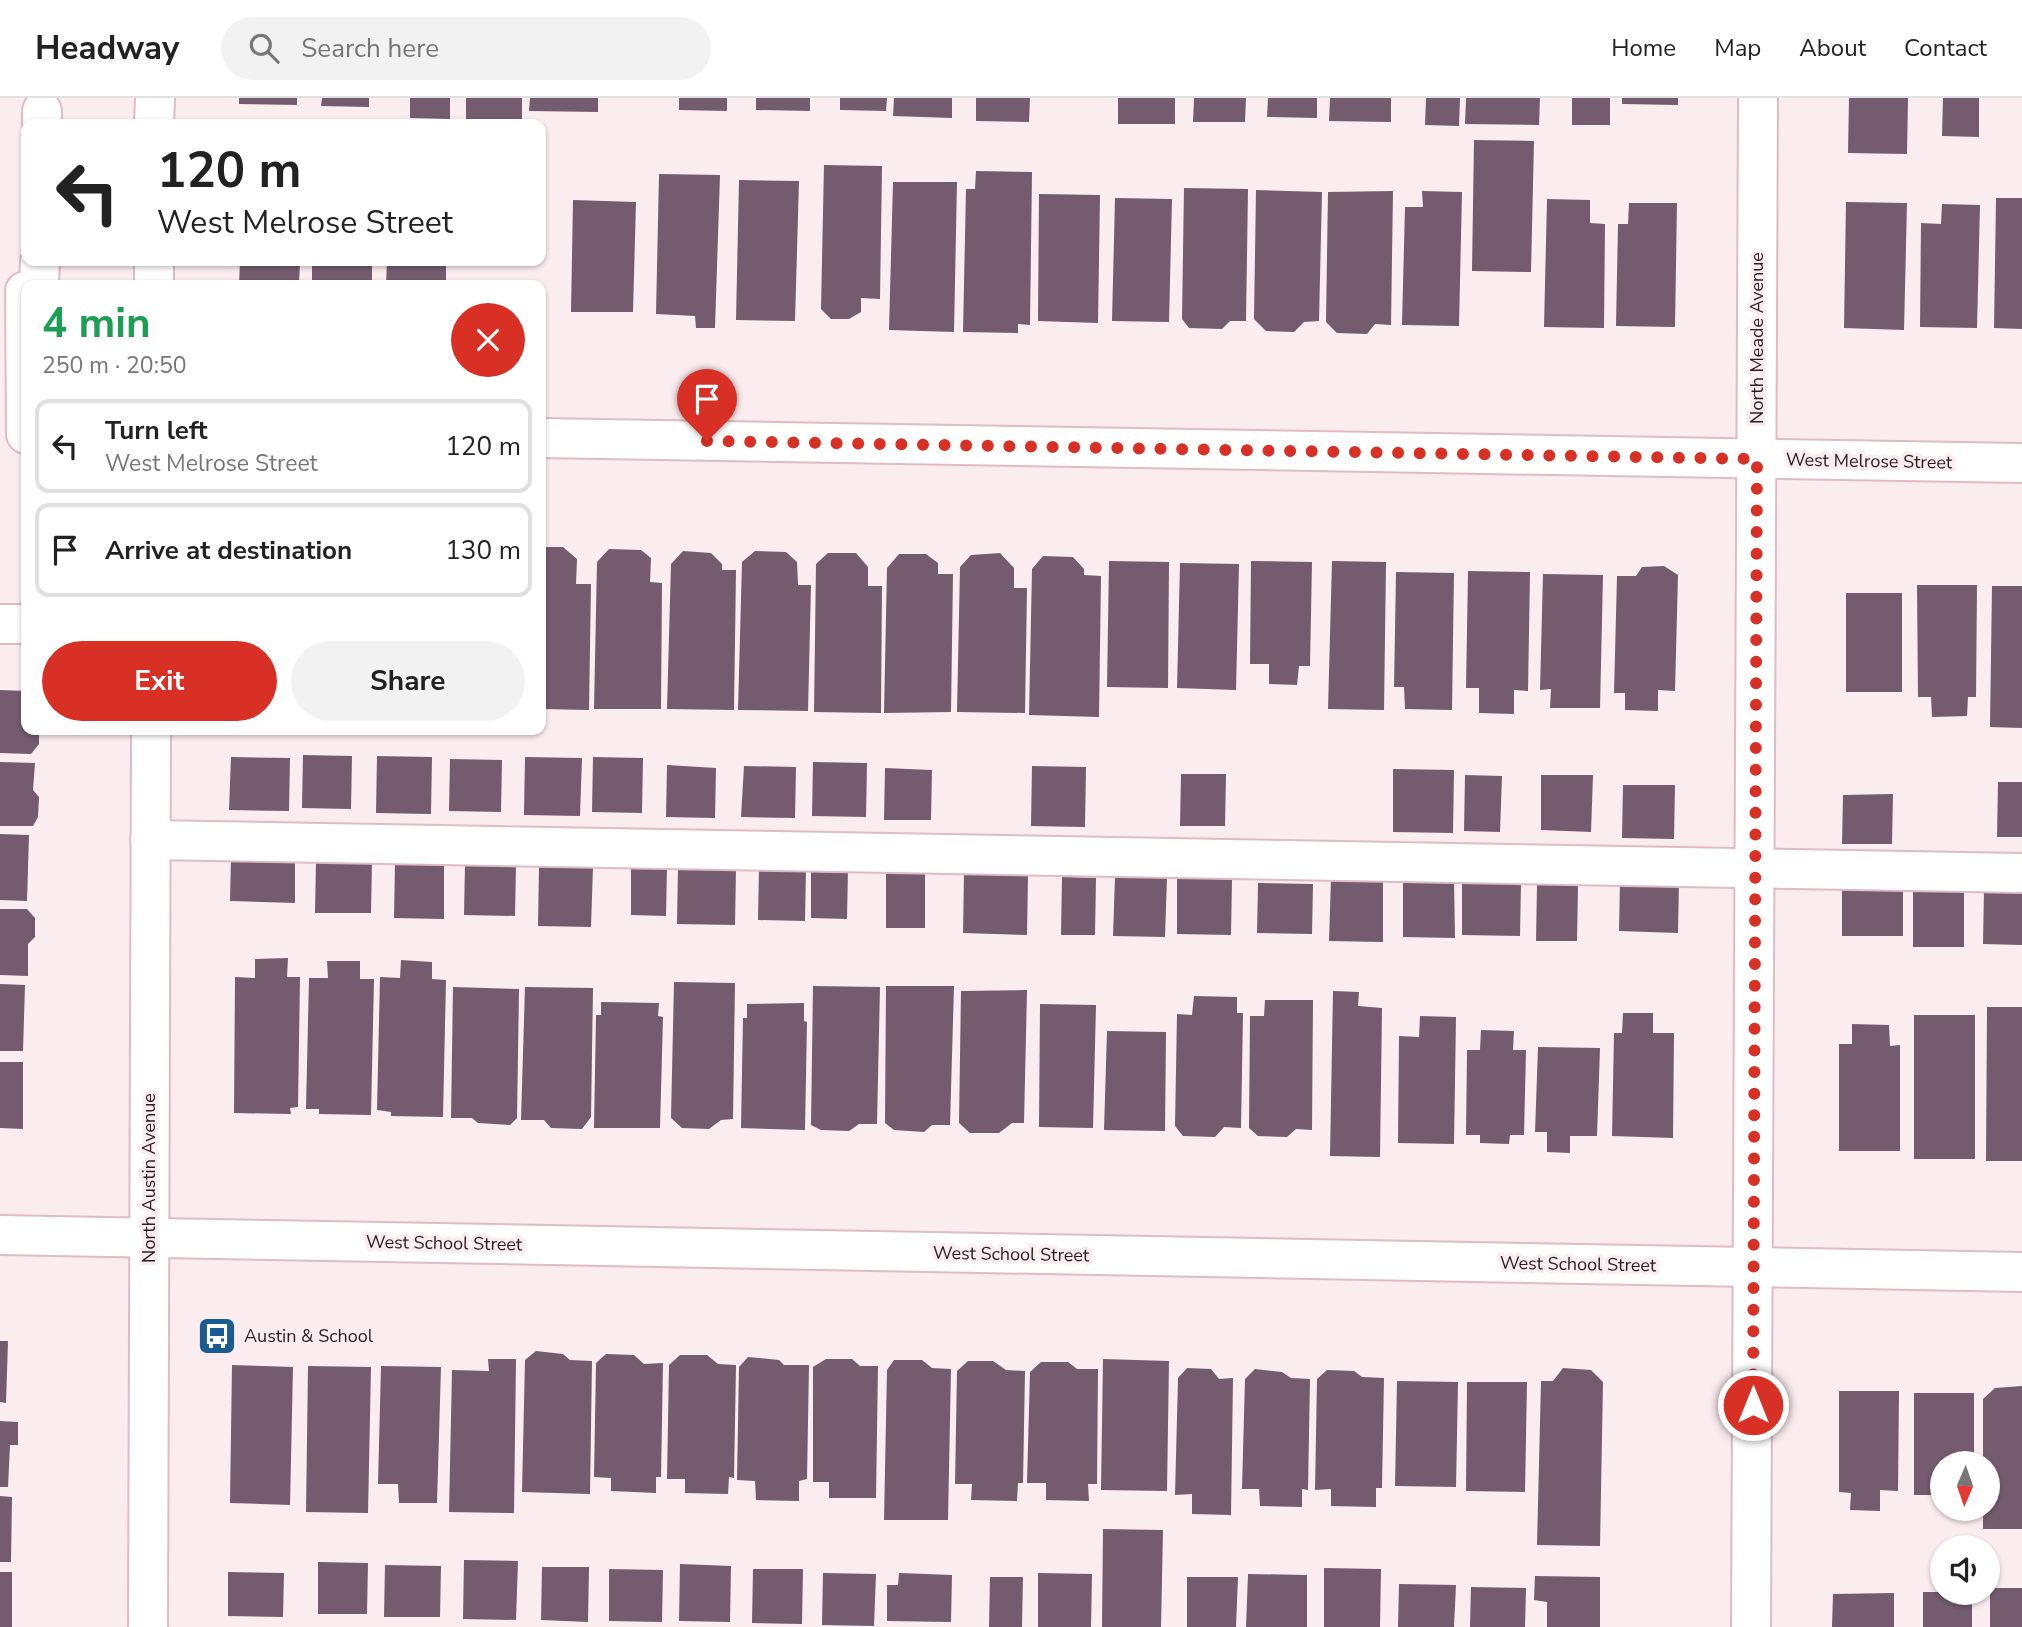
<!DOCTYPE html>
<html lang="en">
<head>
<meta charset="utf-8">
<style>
  body { margin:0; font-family:"Nunito Sans",sans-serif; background:#f2f2f2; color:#222; height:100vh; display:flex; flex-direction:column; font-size:26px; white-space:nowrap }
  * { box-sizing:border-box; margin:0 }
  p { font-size:23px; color:#767676 }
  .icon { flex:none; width:38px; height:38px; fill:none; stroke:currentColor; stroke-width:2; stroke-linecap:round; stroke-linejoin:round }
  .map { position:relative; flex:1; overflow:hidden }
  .panel { position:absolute; left:21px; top:182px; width:525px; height:455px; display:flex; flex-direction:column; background:#fff; border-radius:14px; box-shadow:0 2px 5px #0004 }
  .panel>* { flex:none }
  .banner { position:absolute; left:21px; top:21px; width:525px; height:147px; border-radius:14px; box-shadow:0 2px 5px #0004; background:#fff; color:#222; overflow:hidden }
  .needle { width:46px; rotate:182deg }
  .controls { position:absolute; left:1930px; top:1353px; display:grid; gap:14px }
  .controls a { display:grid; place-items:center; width:70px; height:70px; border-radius:50%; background:#fff; box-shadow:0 2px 5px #0004; font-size:35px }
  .pin { position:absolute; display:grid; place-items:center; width:60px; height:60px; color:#fff; margin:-72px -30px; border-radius:50% 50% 50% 0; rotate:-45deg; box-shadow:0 0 7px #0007 }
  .pin .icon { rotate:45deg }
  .me { position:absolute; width:77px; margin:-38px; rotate:0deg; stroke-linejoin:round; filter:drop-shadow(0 0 5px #0008) }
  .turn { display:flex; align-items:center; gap:24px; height:147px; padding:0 21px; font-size:32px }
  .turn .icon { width:91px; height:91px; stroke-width:2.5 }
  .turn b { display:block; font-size:49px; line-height:60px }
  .round { display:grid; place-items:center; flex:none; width:74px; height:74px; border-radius:37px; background:#f2f2f2 }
  .headline { display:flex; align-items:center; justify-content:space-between; height:119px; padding:0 21px }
  h1 { font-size:42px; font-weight:700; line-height:52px; color:#1e9e55 }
  .cta { display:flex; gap:14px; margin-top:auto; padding:14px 21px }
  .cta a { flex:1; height:80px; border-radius:42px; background:#d93025; color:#fff; font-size:28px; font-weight:700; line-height:80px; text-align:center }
  .cta a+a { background:#f2f2f2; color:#222 }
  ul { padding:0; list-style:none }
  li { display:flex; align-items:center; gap:21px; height:94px; margin:0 14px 10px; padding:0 7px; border:4px solid #e0e0e0; border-radius:14px }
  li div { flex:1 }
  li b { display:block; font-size:26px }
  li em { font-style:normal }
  header { display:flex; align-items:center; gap:42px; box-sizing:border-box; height:98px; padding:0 35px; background:#fff; border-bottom:2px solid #e0e0e0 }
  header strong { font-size:33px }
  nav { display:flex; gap:38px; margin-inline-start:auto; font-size:24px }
  .search { width:490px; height:63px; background:#f2f2f2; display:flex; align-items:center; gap:18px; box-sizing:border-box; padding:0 24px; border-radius:38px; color:#767676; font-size:26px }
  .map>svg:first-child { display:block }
</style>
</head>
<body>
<header>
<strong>Headway</strong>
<div class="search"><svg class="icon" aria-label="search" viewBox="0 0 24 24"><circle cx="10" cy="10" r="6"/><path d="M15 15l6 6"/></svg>Search here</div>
<nav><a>Home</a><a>Map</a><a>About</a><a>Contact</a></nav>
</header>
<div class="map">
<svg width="2022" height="1529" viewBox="0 0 2022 1529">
  <rect width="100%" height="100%" fill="#fbecf0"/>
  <g fill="#745b6e">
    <polygon points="239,0 297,0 297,7 239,6"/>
    <polygon points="322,0 369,0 369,9 321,8"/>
    <polygon points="410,0 450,0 450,21 410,20"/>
    <rect x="466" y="0" width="56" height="26"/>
    <polygon points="530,0 598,0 598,14 529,13"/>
    <polygon points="679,0 727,0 727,13 679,12"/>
    <polygon points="756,0 810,0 810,13 756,12"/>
    <polygon points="840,0 887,0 886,13 840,12"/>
    <polygon points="894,0 952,0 952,20 893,18"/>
    <polygon points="976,0 1030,0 1029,24 976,23"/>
    <rect x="1118" y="0" width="57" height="26"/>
    <polygon points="1194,0 1246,0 1245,24 1193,24"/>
    <polygon points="1268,0 1317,0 1317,20 1267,19"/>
    <polygon points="1330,0 1391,0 1391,24 1329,23"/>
    <polygon points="1426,0 1460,0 1459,28 1425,27"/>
    <polygon points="1466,0 1540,0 1539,27 1465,26"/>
    <rect x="1572" y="0" width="38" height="27"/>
    <polygon points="1622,0 1678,0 1678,7 1622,6"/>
    <polygon points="1849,0 1908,0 1907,56 1848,55"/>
    <polygon points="1943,0 1979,0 1979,39 1942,38"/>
    <polygon points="1474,42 1534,43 1531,174 1472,173"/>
    <polygon points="824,67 882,68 880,201 861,200 861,214 849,221 831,221 821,211"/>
    <polygon points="976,73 1032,74 1030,227 1018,226 1018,235 963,234 966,91 975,91"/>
    <polygon points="659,76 720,77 715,230 696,230 695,218 656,216"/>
    <polygon points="739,82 799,83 795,223 736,222"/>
    <polygon points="893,84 957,84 954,234 889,232"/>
    <polygon points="1184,90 1248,91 1246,223 1230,223 1222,231 1189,230 1182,221"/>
    <polygon points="1256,92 1322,94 1319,223 1304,224 1294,234 1266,233 1254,221"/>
    <polygon points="1393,93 1391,227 1375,226 1367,236 1337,235 1326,224 1328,94"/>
    <polygon points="1422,93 1462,94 1459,228 1402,227 1405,109 1423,109"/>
    <polygon points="1039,96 1100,97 1098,225 1038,223"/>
    <polygon points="1115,100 1172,101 1169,224 1112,223"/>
    <polygon points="1996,100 2022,100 2022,231 1994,230"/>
    <polygon points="1547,101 1590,102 1590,125 1605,126 1604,230 1544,229"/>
    <polygon points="573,102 636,104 633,214 571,214"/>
    <polygon points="1846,104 1907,105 1904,232 1844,230"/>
    <polygon points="1629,105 1677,105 1675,229 1616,228 1618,126 1628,126"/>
    <polygon points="1942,106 1980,107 1977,230 1920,229 1921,125 1941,126"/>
    <polygon points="240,163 300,163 299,187 239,187"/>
    <rect x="312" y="163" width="60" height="24"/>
    <polygon points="387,163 446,163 446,187 386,187"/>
    <polygon points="541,449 563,449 577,461 576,486 591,486 589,612 541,611"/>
    <polygon points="609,451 641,452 651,460 650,484 662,485 661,611 594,611 597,464"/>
    <polygon points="683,453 711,455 722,466 722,472 736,472 734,612 667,611 671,466"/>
    <polygon points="755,453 786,454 797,464 798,487 811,487 808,613 738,612 742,464"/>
    <polygon points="828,455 856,455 868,469 868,488 882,488 881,615 814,614 816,466"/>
    <polygon points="1000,455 1014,470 1014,490 1027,490 1025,615 957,614 960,469 971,457"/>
    <polygon points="899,456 926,456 938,465 938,476 953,476 951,614 884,615 887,470"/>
    <polygon points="1043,458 1073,459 1084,471 1084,477 1101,478 1099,619 1029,617 1032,471"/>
    <polygon points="1109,463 1169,464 1168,590 1107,589"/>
    <polygon points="1251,463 1312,464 1310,568 1299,568 1297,587 1269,586 1269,566 1250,566"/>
    <polygon points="1332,463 1386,464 1384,612 1328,611"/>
    <polygon points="1180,465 1239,466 1236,592 1177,590"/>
    <polygon points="1664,468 1678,477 1675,593 1658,592 1658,613 1625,612 1625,595 1614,595 1617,478 1636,478 1642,469"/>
    <polygon points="1468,473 1530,474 1528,593 1514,592 1514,616 1479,615 1479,590 1466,590"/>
    <polygon points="1396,474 1454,475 1452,612 1405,611 1404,589 1394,589"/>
    <polygon points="1543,476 1603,477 1600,610 1550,610 1551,591 1540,592"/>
    <polygon points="1917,487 1977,487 1976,599 1968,599 1967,618 1932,619 1931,599 1918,599"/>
    <polygon points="1992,488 2022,488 2022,630 1990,629"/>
    <rect x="1846" y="495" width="56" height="99"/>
    <polygon points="0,592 26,593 26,632 39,632 39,646 31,656 0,655"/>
    <polygon points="303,657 352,658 351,711 302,710"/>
    <polygon points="377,658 432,659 431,716 376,715"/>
    <polygon points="231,659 290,660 289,713 229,712"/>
    <polygon points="525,659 582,660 580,718 524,717"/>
    <polygon points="593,659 643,660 642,715 592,714"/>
    <polygon points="450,661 502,662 501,714 449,713"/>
    <polygon points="0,664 35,665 33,692 39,699 38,719 33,728 0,728"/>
    <polygon points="813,664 867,665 866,719 812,718"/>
    <polygon points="667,667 716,670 715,720 666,719"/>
    <polygon points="744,668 796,669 795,720 741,719"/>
    <polygon points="1032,668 1086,669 1085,729 1031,728"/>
    <polygon points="885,670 932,672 931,722 884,722"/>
    <polygon points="1393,671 1454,672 1453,735 1393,734"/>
    <polygon points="1181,676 1226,676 1225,728 1180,728"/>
    <polygon points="1465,677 1502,678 1500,734 1464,733"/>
    <polygon points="1541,677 1593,677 1591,734 1541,732"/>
    <polygon points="1998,684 2022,684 2022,739 1997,739"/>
    <polygon points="1623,687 1675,687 1674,741 1622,740"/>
    <polygon points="1893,696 1892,746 1842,746 1843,697"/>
    <polygon points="0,736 29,737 27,803 0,802"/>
    <polygon points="231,761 295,761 295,805 230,803"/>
    <polygon points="316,762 372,763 371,815 315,815"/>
    <polygon points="395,764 444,765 444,821 394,820"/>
    <polygon points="465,766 516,766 515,818 464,817"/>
    <polygon points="539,768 593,769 591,829 538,828"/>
    <polygon points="667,769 666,818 631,817 631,770"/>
    <polygon points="678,769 736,770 735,827 677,826"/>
    <polygon points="759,770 806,770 805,823 758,822"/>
    <polygon points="811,771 848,771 847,821 811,820"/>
    <polygon points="886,773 925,774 925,830 886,830"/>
    <polygon points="964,774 1028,776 1027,837 963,835"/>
    <polygon points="1062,779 1096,780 1095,837 1061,837"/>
    <polygon points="1115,779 1167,780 1165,839 1113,838"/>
    <polygon points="1331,779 1383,780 1383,844 1329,843"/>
    <polygon points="1177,780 1232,781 1231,837 1177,836"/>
    <polygon points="1403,782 1454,782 1455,840 1403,839"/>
    <polygon points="1620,782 1679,783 1678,835 1619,833"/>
    <polygon points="1462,784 1521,785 1520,838 1462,837"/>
    <polygon points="1258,785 1313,786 1312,836 1257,835"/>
    <polygon points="1842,785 1903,786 1903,838 1842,838"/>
    <polygon points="1537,786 1578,787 1577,843 1536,843"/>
    <polygon points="1964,791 1964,849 1913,849 1913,792"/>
    <polygon points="1984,792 2022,792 2022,847 1983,846"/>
    <polygon points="0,811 27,811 35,820 35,839 28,846 28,878 0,877"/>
    <polygon points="288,860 287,879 300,879 298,1009 290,1010 291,1016 234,1015 235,879 255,880 255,861"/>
    <polygon points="401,862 432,864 432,881 446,882 443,1019 391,1018 391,1014 377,1012 380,879 400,880"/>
    <polygon points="327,863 360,863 360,881 374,881 371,1017 319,1016 319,1011 306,1011 309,880 328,880"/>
    <polygon points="674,884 735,885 733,1021 721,1022 709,1031 682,1030 671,1020"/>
    <polygon points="0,886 25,887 23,953 0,953"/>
    <polygon points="813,888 880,889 877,1026 859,1026 849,1033 821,1032 811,1027"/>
    <polygon points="886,888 954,888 950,1027 932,1027 924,1034 894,1032 885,1025"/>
    <polygon points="453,889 519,891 517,1020 510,1027 478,1025 472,1020 451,1020"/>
    <polygon points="525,889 593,890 591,1019 582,1031 551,1030 544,1022 521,1022"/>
    <polygon points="1027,892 1024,1025 1012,1025 999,1035 970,1035 959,1025 961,893"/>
    <polygon points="1333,893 1359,894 1358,908 1382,910 1380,1059 1330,1058"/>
    <polygon points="1194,898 1237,899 1237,915 1243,915 1241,1030 1224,1029 1215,1039 1183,1038 1175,1028 1177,916 1192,917"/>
    <polygon points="1265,902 1313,902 1312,1032 1296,1031 1287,1039 1258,1038 1249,1030 1250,918 1264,918"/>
    <polygon points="601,904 659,905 658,918 663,919 660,1030 594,1030 596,917 601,917"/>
    <polygon points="804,905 804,923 807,924 805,1032 741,1030 743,920 747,920 747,906"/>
    <polygon points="1040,906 1096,907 1093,1030 1039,1029"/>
    <polygon points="1987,909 2022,909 2022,1063 1986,1063"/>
    <polygon points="1623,915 1653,915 1653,935 1674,935 1673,1040 1612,1038 1614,935 1622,935"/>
    <rect x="1914" y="917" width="61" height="144"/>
    <polygon points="1420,918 1456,919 1454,1046 1398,1045 1399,938 1419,939"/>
    <polygon points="1852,926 1889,927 1890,948 1900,947 1900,1053 1839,1053 1839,946 1852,946"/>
    <polygon points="1481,932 1514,933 1513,952 1526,952 1524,1037 1510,1037 1509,1046 1480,1045 1480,1037 1466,1037 1467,952 1480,952"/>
    <polygon points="1107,933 1166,934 1165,1033 1104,1032"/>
    <polygon points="1538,949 1600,950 1597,1038 1570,1038 1570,1055 1547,1054 1547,1034 1535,1034"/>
    <polygon points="0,964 23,964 23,1031 0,1030"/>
    <polygon points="0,1243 8,1243 6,1305 0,1304"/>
    <polygon points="536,1253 563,1256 570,1262 592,1263 590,1396 522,1394 525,1262"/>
    <polygon points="606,1256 634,1257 644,1266 663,1265 661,1379 656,1379 656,1395 611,1393 611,1380 594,1379 596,1265"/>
    <polygon points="680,1257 707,1257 718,1266 736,1267 734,1380 729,1379 728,1396 685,1395 685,1381 667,1381 669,1267"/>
    <polygon points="748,1259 779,1262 784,1267 809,1267 807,1381 799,1383 799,1403 756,1402 755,1383 737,1382 739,1269"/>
    <polygon points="488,1261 516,1261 514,1415 449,1414 452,1272 489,1273"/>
    <polygon points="826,1261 852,1261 860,1268 878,1268 876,1400 829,1400 829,1384 813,1384 813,1269"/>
    <polygon points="1103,1261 1169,1263 1167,1393 1101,1392"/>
    <polygon points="894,1262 922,1262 932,1270 951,1271 948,1422 884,1422 887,1272"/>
    <polygon points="968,1263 993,1263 1006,1272 1025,1273 1023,1385 1018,1385 1017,1403 971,1402 972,1386 955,1386 957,1273"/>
    <polygon points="1041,1264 1068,1264 1077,1271 1098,1271 1097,1386 1088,1386 1089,1403 1046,1402 1046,1385 1027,1385 1030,1274"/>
    <polygon points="232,1267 293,1269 290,1407 230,1405"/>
    <polygon points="308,1268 371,1269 368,1415 306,1414"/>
    <polygon points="381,1268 441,1269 437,1405 399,1405 398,1386 378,1386"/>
    <polygon points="1187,1270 1211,1271 1219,1281 1233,1280 1231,1417 1192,1416 1192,1396 1175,1397 1178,1280"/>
    <polygon points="1563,1270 1591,1272 1603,1284 1600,1448 1537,1447 1541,1283 1553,1283"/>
    <polygon points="1255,1271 1282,1274 1291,1280 1310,1281 1308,1392 1302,1391 1302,1409 1260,1408 1259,1391 1242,1391 1245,1281"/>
    <polygon points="1327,1272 1354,1273 1362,1279 1384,1280 1382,1390 1376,1390 1376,1409 1331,1408 1331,1391 1315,1392 1317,1281"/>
    <polygon points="1397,1283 1458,1284 1456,1389 1395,1388"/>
    <polygon points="1467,1284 1527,1284 1525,1394 1466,1393"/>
    <polygon points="2022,1288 2022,1431 1983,1431 1983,1410 1988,1410 1988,1365 1983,1365 1983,1301 1995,1290"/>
    <polygon points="1839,1293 1899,1293 1898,1393 1880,1392 1880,1413 1850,1412 1851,1395 1839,1394"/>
    <polygon points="1914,1295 1974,1295 1974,1365 1942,1365 1942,1391 1939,1397 1914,1397"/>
    <polygon points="0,1323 18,1324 18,1347 10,1347 8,1389 0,1389"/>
    <polygon points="0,1398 12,1399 11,1464 0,1464"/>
    <polygon points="1103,1431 1163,1432 1161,1529 1102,1529"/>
    <polygon points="464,1462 518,1463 516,1522 463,1521"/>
    <polygon points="318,1464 368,1465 367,1516 318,1516"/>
    <polygon points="680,1466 731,1468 730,1524 679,1523"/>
    <polygon points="385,1467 441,1468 440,1519 384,1519"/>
    <polygon points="542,1469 589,1469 588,1524 541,1522"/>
    <polygon points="1324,1470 1381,1471 1380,1529 1324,1529"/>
    <polygon points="609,1471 663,1472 662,1524 609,1523"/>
    <polygon points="753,1471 803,1471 802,1526 752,1525"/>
    <rect x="0" y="1474" width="12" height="55"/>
    <polygon points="228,1474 284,1475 283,1519 228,1518"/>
    <polygon points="823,1475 876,1476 874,1528 822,1527"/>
    <polygon points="899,1475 952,1477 951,1524 887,1523 887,1487 898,1487"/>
    <polygon points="1038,1475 1092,1476 1091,1529 1038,1529"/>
    <polygon points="1248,1476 1307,1477 1307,1529 1246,1529"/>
    <polygon points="1535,1478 1600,1479 1600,1529 1547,1529 1547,1504 1534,1502"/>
    <polygon points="990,1479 1023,1479 1022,1529 989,1529"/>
    <polygon points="1187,1479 1238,1479 1236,1529 1187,1529"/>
    <polygon points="1399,1486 1456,1487 1454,1529 1398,1529"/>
    <polygon points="1471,1489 1526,1490 1525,1529 1470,1529"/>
    <rect x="1990" y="1490" width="32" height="39"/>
    <rect x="1923" y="1494" width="49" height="35"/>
    <polygon points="1894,1495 1894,1529 1832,1529 1833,1496"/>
  </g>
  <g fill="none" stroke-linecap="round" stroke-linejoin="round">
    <g stroke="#dfbbc6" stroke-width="42">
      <g id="minor">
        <polyline points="42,26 42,13"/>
        <polyline points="154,26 155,0"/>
        <polyline points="39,187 40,163"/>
        <polyline points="154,187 154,163"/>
        <polyline points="25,193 26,336"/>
        <polyline points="541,340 2022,365"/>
        <polyline points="0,526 26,526"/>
        <polyline points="150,742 2022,775"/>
        <polyline points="0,1137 2022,1174"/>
        <polyline points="148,1529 151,632"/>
        <polyline points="1751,1529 1758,0"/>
      </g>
    </g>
    <use href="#minor" stroke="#fff" stroke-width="38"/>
  </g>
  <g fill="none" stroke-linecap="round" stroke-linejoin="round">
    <polyline stroke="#d93025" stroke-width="12" stroke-dasharray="0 21.6" points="707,343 1757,361 1753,1307"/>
  </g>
  <defs>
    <g id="bus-square" transform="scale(2.0125)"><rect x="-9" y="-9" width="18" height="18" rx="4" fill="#1a5c91" stroke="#fbecf0"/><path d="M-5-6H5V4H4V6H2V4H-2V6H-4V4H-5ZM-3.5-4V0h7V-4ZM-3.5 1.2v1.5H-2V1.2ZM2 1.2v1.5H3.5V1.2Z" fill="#fff"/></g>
  </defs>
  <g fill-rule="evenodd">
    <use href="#bus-square" x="217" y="1238"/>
  </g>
  <g text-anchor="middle" stroke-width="7" stroke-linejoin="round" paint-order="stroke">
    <g font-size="18" fill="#291c20" stroke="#fbecf0">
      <text transform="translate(1757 240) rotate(-90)" y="6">North Meade Avenue</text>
      <text transform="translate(1869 363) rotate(1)" y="6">West Melrose Street</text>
      <text transform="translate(149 1080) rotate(-90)" y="6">North Austin Avenue</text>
      <text transform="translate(444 1145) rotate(1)" y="6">West School Street</text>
      <text transform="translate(1011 1156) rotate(1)" y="6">West School Street</text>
      <text transform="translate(1578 1166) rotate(1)" y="6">West School Street</text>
    </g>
    <g font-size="18" fill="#291c20" stroke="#fbecf0" text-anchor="start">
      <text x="244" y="1244">Austin &amp; School</text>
    </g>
  </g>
</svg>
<div class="controls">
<a><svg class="needle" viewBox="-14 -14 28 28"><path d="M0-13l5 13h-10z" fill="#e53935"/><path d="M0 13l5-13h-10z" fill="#767676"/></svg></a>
<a><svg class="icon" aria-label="sound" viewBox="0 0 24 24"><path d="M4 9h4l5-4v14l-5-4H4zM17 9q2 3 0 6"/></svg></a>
</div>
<div class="pin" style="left:707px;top:343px;background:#d93025"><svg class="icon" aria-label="arrive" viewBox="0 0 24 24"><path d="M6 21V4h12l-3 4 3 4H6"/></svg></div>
<svg class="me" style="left:1753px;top:1307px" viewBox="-20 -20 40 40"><circle r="17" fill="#d93025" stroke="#fff" stroke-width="3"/><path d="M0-11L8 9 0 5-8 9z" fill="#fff"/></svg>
<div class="banner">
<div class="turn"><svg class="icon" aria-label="left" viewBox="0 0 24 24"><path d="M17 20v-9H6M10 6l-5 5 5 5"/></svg><div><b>120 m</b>West Melrose Street</div></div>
</div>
<section class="panel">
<div class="headline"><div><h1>4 min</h1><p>250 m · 20:50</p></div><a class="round" style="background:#d93025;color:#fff"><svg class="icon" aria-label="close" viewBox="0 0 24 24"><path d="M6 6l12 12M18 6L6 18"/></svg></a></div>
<ul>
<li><svg class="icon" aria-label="left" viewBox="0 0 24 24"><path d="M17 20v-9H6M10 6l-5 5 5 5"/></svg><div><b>Turn left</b><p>West Melrose Street</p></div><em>120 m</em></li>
<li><svg class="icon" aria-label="arrive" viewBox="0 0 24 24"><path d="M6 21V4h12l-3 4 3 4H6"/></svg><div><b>Arrive at destination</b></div><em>130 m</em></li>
</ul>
<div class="cta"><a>Exit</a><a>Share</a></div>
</section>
</div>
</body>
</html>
